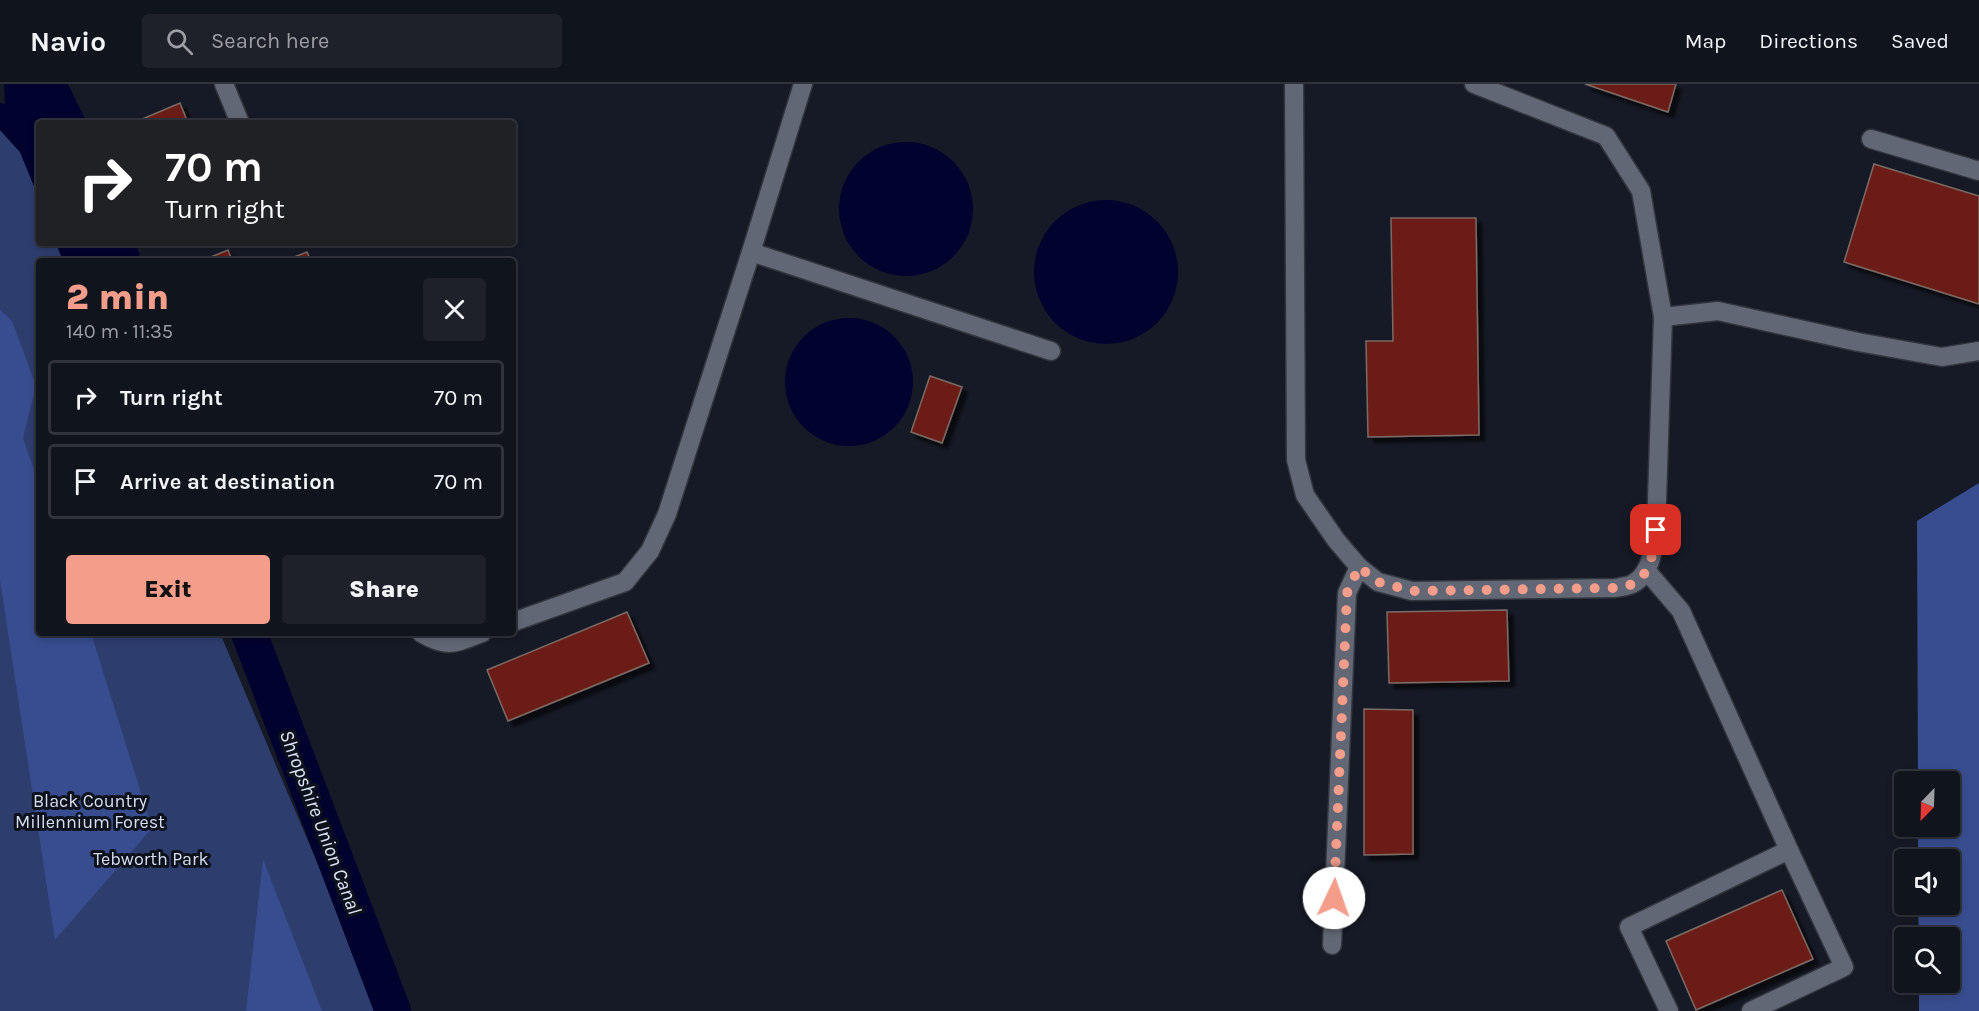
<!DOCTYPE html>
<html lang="en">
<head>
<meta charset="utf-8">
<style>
  body { margin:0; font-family:Karla,sans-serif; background:#1e2129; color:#f1f3f6; height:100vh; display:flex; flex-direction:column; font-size:22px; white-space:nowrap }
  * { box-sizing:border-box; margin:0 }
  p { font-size:20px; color:#9c9ea3 }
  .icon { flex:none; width:33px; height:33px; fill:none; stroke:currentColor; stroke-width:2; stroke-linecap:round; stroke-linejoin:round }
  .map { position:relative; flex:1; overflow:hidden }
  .side { position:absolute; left:36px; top:174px; width:480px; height:378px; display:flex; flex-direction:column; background:#10141c; border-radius:6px; box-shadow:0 3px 9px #0003,0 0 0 2px #30333b }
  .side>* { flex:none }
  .banner { position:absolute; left:36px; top:36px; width:480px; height:126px; border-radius:6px; box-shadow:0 3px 9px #0003,0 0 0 2px #30333b; background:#202124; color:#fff; overflow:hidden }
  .needle { width:39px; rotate:203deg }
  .controls { position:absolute; left:1894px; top:687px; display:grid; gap:12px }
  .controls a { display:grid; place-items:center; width:66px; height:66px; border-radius:6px; background:#10141c; box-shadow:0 3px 9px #0003,0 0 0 2px #30333b; font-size:30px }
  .pin { position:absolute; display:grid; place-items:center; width:51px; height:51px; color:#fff; margin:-26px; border-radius:12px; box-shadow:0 3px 9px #0006 }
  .me { position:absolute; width:66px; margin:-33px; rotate:3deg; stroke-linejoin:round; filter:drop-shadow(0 0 4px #0008) }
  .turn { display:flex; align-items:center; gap:21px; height:126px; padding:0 30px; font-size:27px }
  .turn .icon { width:78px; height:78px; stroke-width:2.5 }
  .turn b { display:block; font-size:42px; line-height:51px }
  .round { display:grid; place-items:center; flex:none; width:63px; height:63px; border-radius:6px; background:#1e2129 }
  .summary { display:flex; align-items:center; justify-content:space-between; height:102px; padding:0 30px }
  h1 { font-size:36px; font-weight:800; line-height:45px; color:#f49d8b }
  .primary-button { display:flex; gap:12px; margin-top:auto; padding:12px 30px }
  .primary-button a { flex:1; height:69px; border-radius:6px; background:#f49d8b; color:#111; font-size:24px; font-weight:800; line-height:69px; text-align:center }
  .primary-button a+a { background:#1e2129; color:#f1f3f6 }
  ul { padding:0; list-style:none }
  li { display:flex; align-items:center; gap:18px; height:75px; margin:0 12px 9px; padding:0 18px; border:3px solid #30333b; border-radius:6px }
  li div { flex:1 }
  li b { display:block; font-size:22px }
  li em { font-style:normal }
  header { display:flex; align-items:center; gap:36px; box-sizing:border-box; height:84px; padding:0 30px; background:#10141c; border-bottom:2px solid #30333b }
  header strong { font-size:28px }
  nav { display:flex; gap:33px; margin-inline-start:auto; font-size:21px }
  .search { width:420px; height:54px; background:#1e2129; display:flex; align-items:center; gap:15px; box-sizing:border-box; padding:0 21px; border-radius:6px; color:#9c9ea3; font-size:22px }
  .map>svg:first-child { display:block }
</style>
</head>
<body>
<header>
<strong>Navio</strong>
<div class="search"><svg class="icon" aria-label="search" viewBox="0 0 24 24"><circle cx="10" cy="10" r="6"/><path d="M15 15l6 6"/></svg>Search here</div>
<nav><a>Map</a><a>Directions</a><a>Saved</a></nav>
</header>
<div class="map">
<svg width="1979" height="927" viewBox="0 0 1979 927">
  <defs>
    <filter id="shadow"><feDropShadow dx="5.5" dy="5.5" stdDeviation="1.5" flood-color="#0009"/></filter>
  </defs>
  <rect width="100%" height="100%" fill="#161a26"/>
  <polygon fill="#2d3d6e" points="0,46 20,68 39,114 39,159 56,159 63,177 39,177 39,549 220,549 380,927 0,927"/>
  <g fill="#384d8f">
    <polygon points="0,226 12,237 36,302 23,354 39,400 39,549 91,549 152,744 55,856 0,496"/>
    <polygon points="1979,399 1979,927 1919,927 1919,899 1950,898 1950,854 1919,853 1918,821 1950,820 1950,776 1918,775 1918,743 1950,742 1950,698 1918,697 1917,437"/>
    <polygon points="263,775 322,927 246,927"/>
  </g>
  <g fill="#02022f">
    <polygon points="4,0 68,0 87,39 39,39 39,114 20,68 0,46 0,19 5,20"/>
    <circle cx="906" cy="125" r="67"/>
    <circle cx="1106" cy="188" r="72"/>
    <polygon points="56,159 135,159 140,171 124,177 63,177"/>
    <circle cx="849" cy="298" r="64"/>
  </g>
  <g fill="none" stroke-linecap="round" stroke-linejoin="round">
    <polyline stroke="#02022f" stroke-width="36" points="249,549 393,927"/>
  </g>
  <g fill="#6c1f12" stroke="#7b6a66" stroke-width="1.5" filter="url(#shadow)">
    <polygon points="1585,0 1676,0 1668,28"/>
    <polygon points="180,19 188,39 133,39"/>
    <polygon points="1874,80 1979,112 1979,220 1844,178"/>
    <polygon points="1391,134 1476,134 1479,351 1368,353 1366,257 1393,257"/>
    <polygon points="228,166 232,177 201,177"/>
    <polygon points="307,168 311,177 284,177"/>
    <polygon points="930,292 962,303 942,359 911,348"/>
    <polygon points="1507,526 1509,597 1389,599 1387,528"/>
    <polygon points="627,528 649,579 508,637 487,586"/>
    <polygon points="1364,625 1413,626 1413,770 1364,771"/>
    <polygon points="1782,806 1813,875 1696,926 1666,857"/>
  </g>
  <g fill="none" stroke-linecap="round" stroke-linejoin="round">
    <g stroke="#32353e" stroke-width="21">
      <g id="minor">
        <polyline points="224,0 240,39"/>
        <path d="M1294,0L1296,376L1305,411L1336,456L1359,483L1378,498L1412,507L1615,504C1621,503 1630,502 1634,499C1651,489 1654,463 1656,446L1663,233L1641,107L1606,52L1474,0"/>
        <polyline points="1871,55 1979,87"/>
        <polyline points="751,168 1051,267"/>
        <polyline points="1663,233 1718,227 1858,258 1942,273 1979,267"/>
        <polyline points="1646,486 1681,527 1789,766 1844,883 1751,927"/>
        <polyline points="513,538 625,498 650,467 667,430 751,168 803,0"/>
        <path d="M421,549C448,565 455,559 482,549"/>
        <polyline points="1332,861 1347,509 1359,483"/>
        <polyline points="1669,927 1629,843 1789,766"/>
      </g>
    </g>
    <use href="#minor" stroke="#616774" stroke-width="18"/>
  </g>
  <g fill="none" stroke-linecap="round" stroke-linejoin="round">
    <path stroke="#f49d8b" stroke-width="10" stroke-dasharray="0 18" d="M1334,814L1347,509L1359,483L1378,498L1412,507L1615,504C1621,503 1630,502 1634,499C1652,489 1654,463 1656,446"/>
  </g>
  <g text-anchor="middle" stroke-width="6" stroke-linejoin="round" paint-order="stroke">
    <g font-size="18" fill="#d6def1" stroke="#0d111c">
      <text x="90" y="723">Black Country<tspan x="90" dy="21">Millennium Forest</tspan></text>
      <text x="151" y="781">Tebworth Park</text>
    </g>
    <g font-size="20" font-style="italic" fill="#dce4f7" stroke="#0d111c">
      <text transform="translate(321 738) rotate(69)" y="7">Shropshire Union Canal</text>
    </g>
  </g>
</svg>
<div class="controls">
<a><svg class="needle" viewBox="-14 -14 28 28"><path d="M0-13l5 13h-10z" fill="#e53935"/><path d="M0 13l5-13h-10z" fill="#9c9ea3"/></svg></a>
<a><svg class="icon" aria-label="sound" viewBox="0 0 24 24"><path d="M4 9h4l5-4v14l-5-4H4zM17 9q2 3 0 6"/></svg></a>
<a><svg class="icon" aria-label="search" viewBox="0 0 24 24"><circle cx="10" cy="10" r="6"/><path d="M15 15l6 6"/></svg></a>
</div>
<div class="pin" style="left:1656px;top:446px;background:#d93025"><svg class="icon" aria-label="arrive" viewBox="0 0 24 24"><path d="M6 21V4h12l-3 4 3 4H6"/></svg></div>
<svg class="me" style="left:1334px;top:814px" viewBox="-20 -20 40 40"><circle r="19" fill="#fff"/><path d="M0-13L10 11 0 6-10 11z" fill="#f49d8b"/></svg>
<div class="banner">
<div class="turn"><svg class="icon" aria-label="right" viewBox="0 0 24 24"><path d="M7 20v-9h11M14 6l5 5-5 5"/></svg><div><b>70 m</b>Turn right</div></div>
</div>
<section class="side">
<div class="summary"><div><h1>2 min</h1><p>140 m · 11:35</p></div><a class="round"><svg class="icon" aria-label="close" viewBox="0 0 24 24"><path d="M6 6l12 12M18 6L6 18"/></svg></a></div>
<ul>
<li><svg class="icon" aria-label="right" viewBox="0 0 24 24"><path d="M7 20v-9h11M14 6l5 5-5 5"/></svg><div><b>Turn right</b></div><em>70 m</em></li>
<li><svg class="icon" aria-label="arrive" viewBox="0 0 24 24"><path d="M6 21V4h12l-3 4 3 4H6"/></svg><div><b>Arrive at destination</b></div><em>70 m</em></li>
</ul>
<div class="primary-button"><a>Exit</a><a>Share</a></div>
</section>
</div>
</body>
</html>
